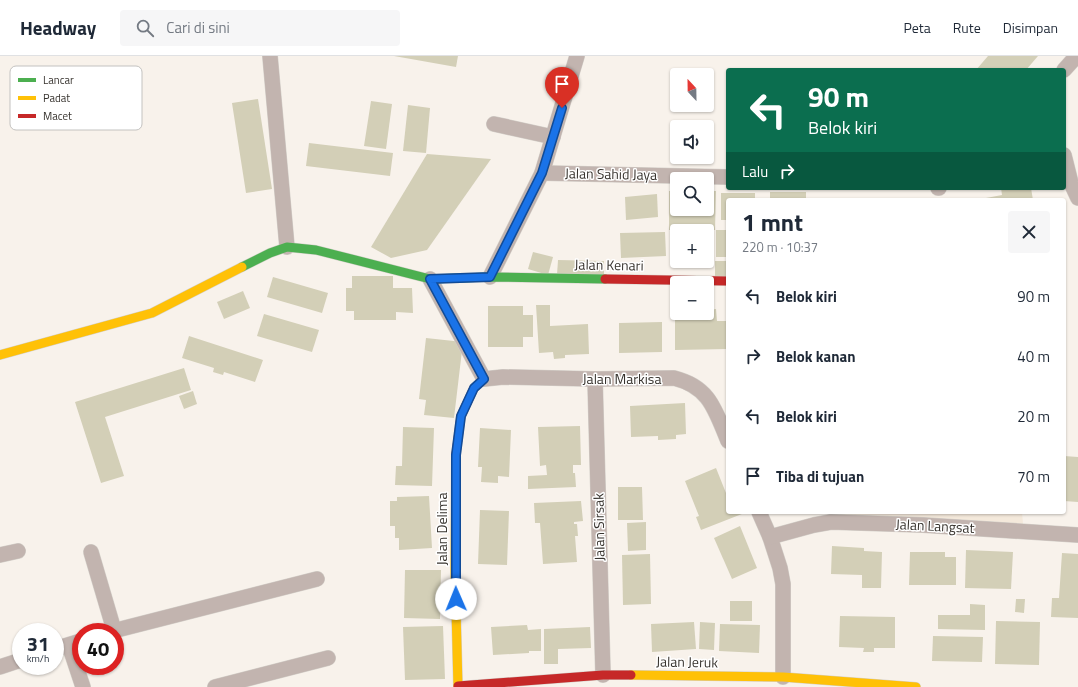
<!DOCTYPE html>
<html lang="id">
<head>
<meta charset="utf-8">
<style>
  body { margin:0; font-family:"Titillium Web",sans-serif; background:#f6f6f7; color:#1f2937; height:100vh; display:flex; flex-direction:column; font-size:15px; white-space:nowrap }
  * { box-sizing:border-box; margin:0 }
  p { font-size:13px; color:#747a83 }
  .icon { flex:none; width:22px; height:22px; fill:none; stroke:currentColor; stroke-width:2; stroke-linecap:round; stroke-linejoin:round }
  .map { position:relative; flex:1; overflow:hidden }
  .sheet { position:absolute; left:726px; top:142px; width:340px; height:316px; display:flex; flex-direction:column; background:#fff; border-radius:4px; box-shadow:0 1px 3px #0004 }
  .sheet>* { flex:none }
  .hud { position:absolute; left:726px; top:12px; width:340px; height:122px; border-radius:4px; box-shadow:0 1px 3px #0004; background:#0b6e4f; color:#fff; overflow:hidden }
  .needle { width:26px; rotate:338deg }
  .fabs { position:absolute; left:670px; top:12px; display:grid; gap:8px }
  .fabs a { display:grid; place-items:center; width:44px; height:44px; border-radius:4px; background:#fff; box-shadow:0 1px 3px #0004; font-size:20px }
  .speed { position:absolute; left:12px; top:567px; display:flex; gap:8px; font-size:20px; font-weight:700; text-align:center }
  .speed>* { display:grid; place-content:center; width:52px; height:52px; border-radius:50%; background:#fff; box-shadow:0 1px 3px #0004; line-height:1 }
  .speed small { font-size:10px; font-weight:400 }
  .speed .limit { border:6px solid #d22; background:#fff; color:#111 }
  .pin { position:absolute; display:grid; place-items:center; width:34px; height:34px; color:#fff; margin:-41px -17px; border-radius:50% 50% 50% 0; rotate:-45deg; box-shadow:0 0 4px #0007 }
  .pin .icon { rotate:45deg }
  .me { position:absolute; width:44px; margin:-22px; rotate:359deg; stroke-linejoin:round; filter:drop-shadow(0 0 3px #0008) }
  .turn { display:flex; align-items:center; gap:14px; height:84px; padding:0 16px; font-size:18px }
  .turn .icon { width:52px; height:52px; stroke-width:2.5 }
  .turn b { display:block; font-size:28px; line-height:34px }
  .then { display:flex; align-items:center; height:38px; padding:0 16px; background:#0003; gap:8px; font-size:15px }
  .round { display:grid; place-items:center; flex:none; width:42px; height:42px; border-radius:4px; background:#f6f6f7 }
  .headline { display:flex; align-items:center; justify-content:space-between; height:68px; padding:0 16px }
  h1 { font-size:24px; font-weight:700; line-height:30px }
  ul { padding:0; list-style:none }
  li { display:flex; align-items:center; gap:12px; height:60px; padding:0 16px }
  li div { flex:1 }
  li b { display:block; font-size:15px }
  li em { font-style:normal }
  header { display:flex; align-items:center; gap:24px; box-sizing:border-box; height:56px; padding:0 20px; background:#fff; border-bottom:1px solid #e0e1e3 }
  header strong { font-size:19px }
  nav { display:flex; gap:22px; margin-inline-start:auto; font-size:14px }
  .search { width:280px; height:36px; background:#f6f6f7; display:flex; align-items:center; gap:10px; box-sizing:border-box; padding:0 14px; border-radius:4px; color:#747a83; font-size:15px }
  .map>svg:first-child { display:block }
</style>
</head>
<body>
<header>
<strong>Headway</strong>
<div class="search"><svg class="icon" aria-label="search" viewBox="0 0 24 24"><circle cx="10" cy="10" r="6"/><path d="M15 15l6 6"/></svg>Cari di sini</div>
<nav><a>Peta</a><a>Rute</a><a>Disimpan</a></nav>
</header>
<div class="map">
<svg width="1078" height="631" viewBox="0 0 1078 631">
  <rect width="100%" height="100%" fill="#f8f2eb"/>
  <polygon fill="#f4e9db" points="839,456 1022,456 1023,468 913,461 841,461"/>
  <g fill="#d3cfb7">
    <polygon points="394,0 458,0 456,11"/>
    <polygon points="988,0 1038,0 1026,14 976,14"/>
    <polygon points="258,43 272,133 246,137 232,47"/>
    <polygon points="371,45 392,48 386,93 364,90"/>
    <polygon points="408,49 430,52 426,97 403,95"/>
    <polygon points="309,87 393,97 390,120 306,110"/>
    <polygon points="427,98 491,103 427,194 391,202 371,191"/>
    <polygon points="1001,132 1031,132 1033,144 987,144 986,142 1002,139"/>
    <polygon points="669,135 677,135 677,153 707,153 707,135 716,135 715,174 669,174"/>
    <rect x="770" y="136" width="36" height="8"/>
    <polygon points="721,137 755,137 755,144 728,144 728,164 721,164"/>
    <polygon points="657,138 658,161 626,164 625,141"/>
    <rect x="716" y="174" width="12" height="27"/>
    <polygon points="665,176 666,200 621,202 620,177"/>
    <polygon points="671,177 677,177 677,201 670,200"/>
    <polygon points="707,177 709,177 709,212 680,212 680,205 707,205"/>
    <polygon points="533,196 553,201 548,219 528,213"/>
    <polygon points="558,204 604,205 604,220 557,219"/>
    <rect x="715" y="205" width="13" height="16"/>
    <polygon points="352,220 393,220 393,232 412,232 413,257 396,256 396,264 354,264 354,255 346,255 346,232 352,232"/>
    <polygon points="273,221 328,237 322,257 267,241"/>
    <polygon points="243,235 250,252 224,263 217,246"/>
    <polygon points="536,249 550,249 550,270 588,268 589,298 565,299 565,302 554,303 553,296 539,297"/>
    <polygon points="488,250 523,250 523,259 533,259 533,281 523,281 523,291 488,291"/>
    <polygon points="716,253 717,265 728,265 728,293 675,294 675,255 677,255 677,257 707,257 707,254"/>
    <polygon points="264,258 319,274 312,296 257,280"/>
    <polygon points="662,266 662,296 619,297 619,267"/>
    <polygon points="189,280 263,304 255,326 224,316 223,319 213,316 214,312 182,302"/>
    <polygon points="426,282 463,286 454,362 424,359 426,344 419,343"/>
    <polygon points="184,312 191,334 105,361 124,420 101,427 75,346"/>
    <polygon points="193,335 197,348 184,353 179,340"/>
    <polygon points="685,347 686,378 676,379 676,383 658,384 658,380 631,381 630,350"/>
    <polygon points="580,370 581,409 573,409 573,417 575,417 576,431 528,433 528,420 547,419 546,409 540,410 538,371"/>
    <polygon points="403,371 434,372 432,430 395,429 396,410 402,410"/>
    <polygon points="480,372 511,374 509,421 498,420 498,427 481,426 482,411 478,411"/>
    <polygon points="1064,400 1078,401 1078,446 1064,445"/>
    <polygon points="716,412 728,442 728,456 747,456 701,474 696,461 699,460 685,425"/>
    <polygon points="618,431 642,431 643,464 618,464"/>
    <polygon points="429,440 432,492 399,494 399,482 395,482 395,470 390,470 390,445 397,445 397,441"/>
    <polygon points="581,445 583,465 574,466 574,468 577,468 578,480 575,480 577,506 543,508 540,467 535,467 534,447"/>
    <polygon points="480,454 509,455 507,509 478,508"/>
    <polygon points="646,466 646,494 628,495 627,467"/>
    <polygon points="740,470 757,512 732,523 714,482"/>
    <polygon points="832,490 864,492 864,495 882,496 881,532 862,532 862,519 831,518"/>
    <polygon points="966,494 1013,496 1011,533 965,532"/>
    <polygon points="910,496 945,496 945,501 956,501 956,529 909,529"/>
    <polygon points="1062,497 1078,498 1078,562 1051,561 1052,542 1059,542"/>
    <polygon points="650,498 651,548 623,549 622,499"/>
    <polygon points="405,514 441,514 440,563 404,562"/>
    <polygon points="1016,543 1025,543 1024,557 1015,556"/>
    <rect x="730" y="545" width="22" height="20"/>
    <polygon points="970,548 985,549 985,574 938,573 938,559 970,559"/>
    <polygon points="840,560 895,561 895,592 874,592 874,596 863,596 864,592 839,591"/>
    <polygon points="996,565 1040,566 1039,609 995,608"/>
    <polygon points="694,566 696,593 652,596 651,568"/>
    <polygon points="700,566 715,567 714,594 699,593"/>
    <polygon points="720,568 760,569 759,597 719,595"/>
    <polygon points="527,569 528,574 541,573 541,595 529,595 529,597 493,599 491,571"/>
    <polygon points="443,570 445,623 405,624 403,571"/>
    <polygon points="590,571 591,592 558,593 558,608 544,608 544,573"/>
    <polygon points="933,580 983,581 982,606 932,605"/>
  </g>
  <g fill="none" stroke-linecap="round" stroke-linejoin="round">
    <g stroke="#d4d0ca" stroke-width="16">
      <g id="street">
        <polyline points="270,0 287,191"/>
        <polyline points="1064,14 1073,4 1078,2"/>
        <polyline points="494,68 553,81"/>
        <polyline points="1064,99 1071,127 1078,142"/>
        <polyline points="542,117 728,121"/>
        <polyline points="938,132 939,132"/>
        <polyline points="490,221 542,117 577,0"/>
        <path d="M430,223L484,323L503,321L595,323L674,322C710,331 715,354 728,385"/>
        <polyline points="595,323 603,619"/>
        <polyline points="759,456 770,481 780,512 783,528 783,621"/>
        <polyline points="770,481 814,469 831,466 923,469 1078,479"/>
        <polyline points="91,496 114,574"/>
        <polyline points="0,499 18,495"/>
        <polyline points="109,576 317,523"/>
        <polyline points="69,589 83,631"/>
        <polyline points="55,593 81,585"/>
        <polyline points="0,611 21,604"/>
        <polyline points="215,631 328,602"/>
      </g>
    </g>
    <g stroke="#d4d0ca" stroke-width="10">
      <polyline id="fast" points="242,211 270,197 287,191 316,194 430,223 490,221 605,223"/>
    </g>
    <g stroke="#d4d0ca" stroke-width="10">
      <g id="slow">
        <polyline points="0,299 152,257 242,211"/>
        <polyline points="456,398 455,514 458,631"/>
        <polyline points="631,619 783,621 916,631"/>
      </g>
    </g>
    <g stroke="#d4d0ca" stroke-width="10">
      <g id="jam">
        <polyline points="605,223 728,225"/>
        <polyline points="456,398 461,360 474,332 484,323"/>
        <polyline points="458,630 603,619 631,619"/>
      </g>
    </g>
    <use href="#street" stroke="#c2b4af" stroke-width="15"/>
    <use href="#fast" stroke="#4caf50" stroke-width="9"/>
    <use href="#slow" stroke="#ffc107" stroke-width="9"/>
    <use href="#jam" stroke="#c62828" stroke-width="9"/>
  </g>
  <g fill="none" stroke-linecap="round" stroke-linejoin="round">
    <g stroke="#114b97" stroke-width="10">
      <polyline id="route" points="456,543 456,399 461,360 474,332 484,323 430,223 490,221 542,117 562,52"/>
    </g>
    <use href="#route" stroke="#1a73e8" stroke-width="7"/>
  </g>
  <g text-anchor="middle" stroke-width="3" stroke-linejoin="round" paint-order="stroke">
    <g font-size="14" fill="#37332e" stroke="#fff">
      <text transform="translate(611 118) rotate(1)" y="5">Jalan Sahid Jaya</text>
      <text transform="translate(609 209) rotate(1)" y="5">Jalan Kenari</text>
      <text x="622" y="328">Jalan Markisa</text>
      <text transform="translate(935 470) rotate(3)" y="5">Jalan Langsat</text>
      <text transform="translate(599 471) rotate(-91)" y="5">Jalan Sirsak</text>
      <text transform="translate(442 473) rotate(-90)" y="5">Jalan Delima</text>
      <text transform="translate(687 606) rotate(1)" y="5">Jalan Jeruk</text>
    </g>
  </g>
  <rect x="10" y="10" width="132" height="64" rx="6" fill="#fff" stroke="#c3c2c0" stroke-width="1"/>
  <rect x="18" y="22" width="18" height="4" fill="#4caf50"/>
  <rect x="18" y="40" width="18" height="4" fill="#ffc107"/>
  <rect x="18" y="58" width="18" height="4" fill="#c62828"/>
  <g font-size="11" fill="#37332e">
    <text x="43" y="28">Lancar</text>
    <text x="43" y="46">Padat</text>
    <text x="43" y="64">Macet</text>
  </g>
</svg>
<div class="fabs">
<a><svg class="needle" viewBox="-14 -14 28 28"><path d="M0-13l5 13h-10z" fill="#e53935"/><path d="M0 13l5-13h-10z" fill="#747a83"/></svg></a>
<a><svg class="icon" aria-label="sound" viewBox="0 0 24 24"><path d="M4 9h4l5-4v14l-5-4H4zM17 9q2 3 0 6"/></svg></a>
<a><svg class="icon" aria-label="search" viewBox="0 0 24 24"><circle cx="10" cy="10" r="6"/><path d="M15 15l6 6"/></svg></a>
<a>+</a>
<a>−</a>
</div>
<div class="speed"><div>31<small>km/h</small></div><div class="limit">40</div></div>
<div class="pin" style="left:562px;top:52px;background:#d93025"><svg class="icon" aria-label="arrive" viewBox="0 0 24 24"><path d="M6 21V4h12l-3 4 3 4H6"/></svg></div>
<svg class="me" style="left:456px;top:543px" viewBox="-20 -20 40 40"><circle r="19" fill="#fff"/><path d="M0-13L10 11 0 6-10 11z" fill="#1a73e8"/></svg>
<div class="hud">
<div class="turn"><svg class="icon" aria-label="left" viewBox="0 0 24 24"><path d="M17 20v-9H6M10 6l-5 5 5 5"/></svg><div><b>90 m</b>Belok kiri</div></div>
<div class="then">Lalu<svg class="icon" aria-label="right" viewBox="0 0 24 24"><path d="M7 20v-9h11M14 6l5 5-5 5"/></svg></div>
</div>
<section class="sheet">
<div class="headline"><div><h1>1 mnt</h1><p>220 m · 10:37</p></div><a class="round"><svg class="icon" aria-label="close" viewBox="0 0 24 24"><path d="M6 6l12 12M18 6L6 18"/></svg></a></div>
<ul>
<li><svg class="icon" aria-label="left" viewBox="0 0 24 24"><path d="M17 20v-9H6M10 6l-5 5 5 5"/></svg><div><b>Belok kiri</b></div><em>90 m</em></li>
<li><svg class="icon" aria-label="right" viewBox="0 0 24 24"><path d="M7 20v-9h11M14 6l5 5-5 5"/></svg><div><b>Belok kanan</b></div><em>40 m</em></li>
<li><svg class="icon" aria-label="left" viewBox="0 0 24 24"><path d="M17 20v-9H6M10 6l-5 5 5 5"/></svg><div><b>Belok kiri</b></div><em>20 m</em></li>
<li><svg class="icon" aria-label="arrive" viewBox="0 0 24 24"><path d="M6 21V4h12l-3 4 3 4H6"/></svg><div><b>Tiba di tujuan</b></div><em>70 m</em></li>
</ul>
</section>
</div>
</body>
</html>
